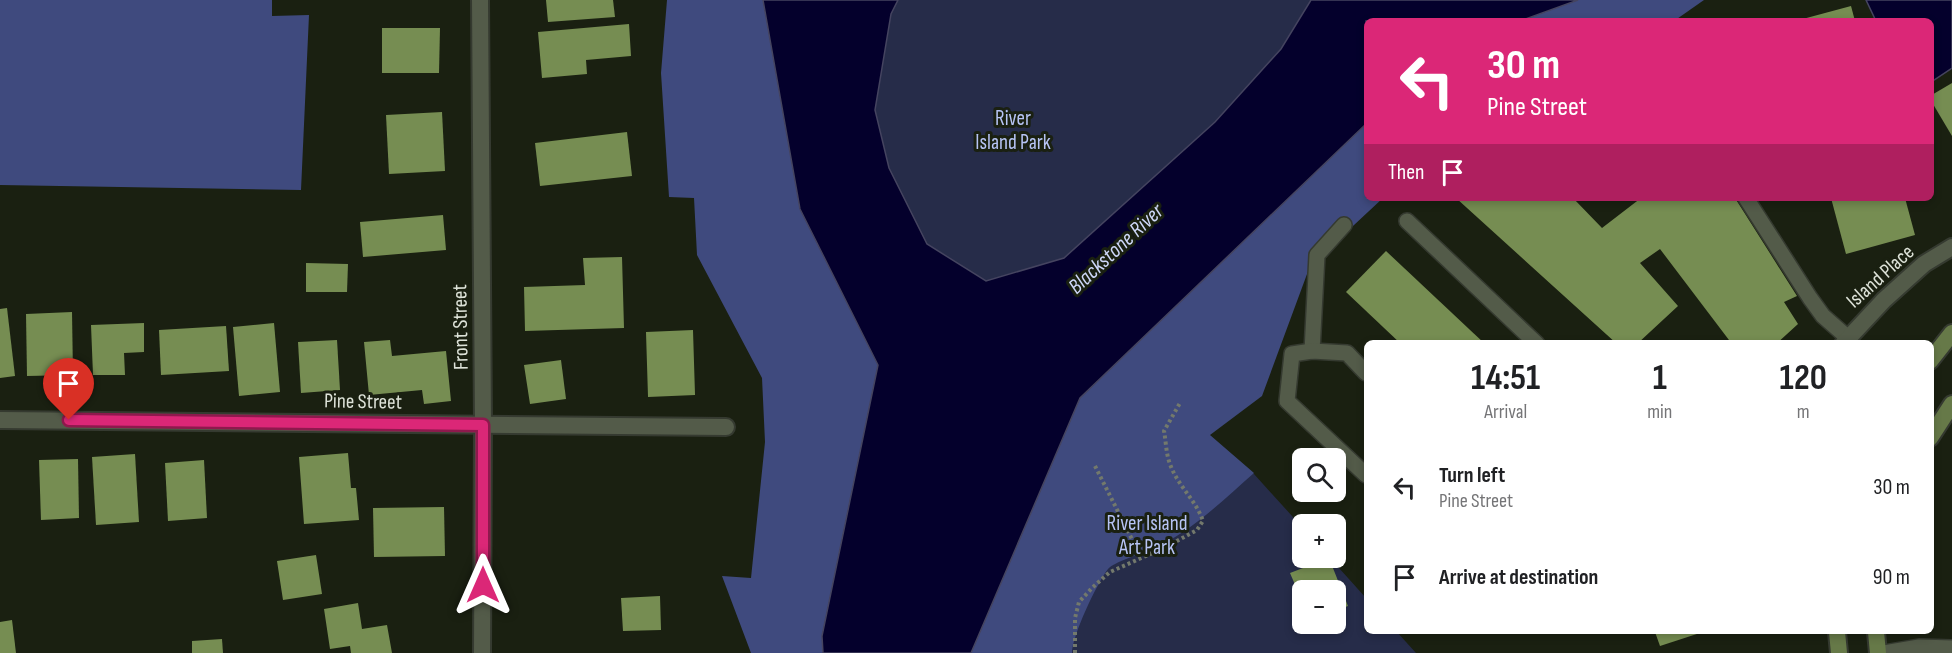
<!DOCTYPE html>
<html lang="en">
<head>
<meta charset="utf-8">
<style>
  body { margin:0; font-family:"Sofia Sans Condensed",sans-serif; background:#f2f2f2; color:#202124; height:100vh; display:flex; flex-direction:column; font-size:22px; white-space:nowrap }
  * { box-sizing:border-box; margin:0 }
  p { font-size:20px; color:#757577 }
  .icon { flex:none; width:33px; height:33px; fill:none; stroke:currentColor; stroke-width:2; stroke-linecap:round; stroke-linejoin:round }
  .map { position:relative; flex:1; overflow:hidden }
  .panel { position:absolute; left:1364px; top:340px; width:570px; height:294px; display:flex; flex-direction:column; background:#fff; border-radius:9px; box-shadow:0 3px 9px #0003 }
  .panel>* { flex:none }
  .top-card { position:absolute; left:1364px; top:18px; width:570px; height:183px; border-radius:9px; box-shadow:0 3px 9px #0003; background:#db2777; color:#fff; overflow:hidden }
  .tools { position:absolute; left:1292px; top:448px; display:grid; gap:12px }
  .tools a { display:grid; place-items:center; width:54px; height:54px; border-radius:9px; background:#fff; box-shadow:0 3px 9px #0003; font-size:30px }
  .pin { position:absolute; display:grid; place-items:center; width:51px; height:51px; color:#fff; margin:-62px -26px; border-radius:50% 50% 50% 0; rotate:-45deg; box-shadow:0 0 6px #0007 }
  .pin .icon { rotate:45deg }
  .me { position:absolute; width:66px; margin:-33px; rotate:0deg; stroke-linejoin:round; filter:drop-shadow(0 0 4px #0008) }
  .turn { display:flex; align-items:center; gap:21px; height:126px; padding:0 24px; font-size:27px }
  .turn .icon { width:78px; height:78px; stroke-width:2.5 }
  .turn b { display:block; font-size:42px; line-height:51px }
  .then { display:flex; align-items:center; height:57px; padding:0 24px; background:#0003; gap:12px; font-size:22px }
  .eta { display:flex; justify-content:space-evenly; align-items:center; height:102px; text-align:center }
  .eta b { font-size:36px; font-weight:700; line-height:42px }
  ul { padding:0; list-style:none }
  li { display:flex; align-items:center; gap:18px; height:90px; padding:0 24px }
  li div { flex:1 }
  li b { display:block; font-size:22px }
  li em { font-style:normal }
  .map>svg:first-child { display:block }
</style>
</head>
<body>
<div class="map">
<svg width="1952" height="653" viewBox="0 0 1952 653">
  <rect width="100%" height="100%" fill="#1a2011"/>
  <g fill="#262c49" fill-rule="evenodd">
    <polygon points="898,0 1311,0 1281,49 1215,122 1064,258 986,281 927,244 889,168 875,110 891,14"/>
    <path d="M1209,436L1254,474L1302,527V558H1330L1366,598V632H1397L1416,653H971ZM1302,591H1335V624H1302Z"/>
  </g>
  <g fill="#3f4a7e">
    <polygon points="0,0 272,0 272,16 309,15 301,190 0,185"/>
    <polygon points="667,0 763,0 800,209 878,365 822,636 823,653 751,653 722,576 751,578 765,442 762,378 697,255 694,198 669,197 661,73"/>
    <polygon points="1578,0 1704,0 1674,21 1520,21"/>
    <path d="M1366,124V198H1383L1310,266L1262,396L1210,435L1254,473C1221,502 1190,533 1150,550C1140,554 1114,562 1108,569C1097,583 1072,636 1072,653H971L1080,398Z"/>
  </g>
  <g fill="#04002c" stroke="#454460" stroke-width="1.5">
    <polygon points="763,0 898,0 891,14 875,110 889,168 927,244 986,281 1064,258 1215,122 1281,49 1311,0 1578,0 1520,21 1366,21 1366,124 1080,398 971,653 823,653 822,636 878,365 800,209"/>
    <polygon points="1866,0 1952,0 1952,68 1931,82 1930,21 1876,21"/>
  </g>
  <g fill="#768d52">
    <polygon points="546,0 613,0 615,17 548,22"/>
    <polygon points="1851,6 1855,21 1799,21 1799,20"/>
    <polygon points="629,24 631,56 586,60 587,74 542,78 538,32"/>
    <polygon points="382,28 440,28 439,73 382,73"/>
    <polygon points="1952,83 1952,136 1930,99 1930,96"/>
    <polygon points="442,112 445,171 389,174 386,115"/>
    <polygon points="627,132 632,176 540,186 535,143"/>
    <polygon points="1456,198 1573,198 1602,228 1641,198 1735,198 1797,296 1784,302 1798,324 1776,344 1732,344 1660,249 1640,263 1678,306 1637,344 1617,344"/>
    <polygon points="1831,198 1905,198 1915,235 1846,254"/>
    <polygon points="443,215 446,250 363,257 360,222"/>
    <polygon points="1386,251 1485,344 1401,344 1346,292"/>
    <polygon points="622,257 624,328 525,331 524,287 585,285 583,258"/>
    <polygon points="306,263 348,264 347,292 306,292"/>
    <polygon points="7,308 15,376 0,378 0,309"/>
    <polygon points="72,312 73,375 27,376 26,314"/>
    <polygon points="144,323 144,352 124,353 125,375 93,375 91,325"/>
    <polygon points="274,323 280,392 239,396 233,327"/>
    <polygon points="226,326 229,371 161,375 159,330"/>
    <polygon points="693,330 695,395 648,397 646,332"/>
    <polygon points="337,340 340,390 301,393 298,342"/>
    <polygon points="390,340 392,356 446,351 451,401 424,404 422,390 369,395 364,342"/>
    <polygon points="561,360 566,399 530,404 524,365"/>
    <polygon points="348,453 351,488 356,488 359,520 304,524 299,457"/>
    <polygon points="135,454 139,522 96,525 92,457"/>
    <polygon points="78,459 79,518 41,520 39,460"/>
    <polygon points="204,460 207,518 168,521 165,463"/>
    <polygon points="444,507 445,556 374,557 373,508"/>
    <polygon points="316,555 322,594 283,600 277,561"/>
    <polygon points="1329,558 1348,606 1335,611 1335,591 1302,591 1302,601 1290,573"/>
    <polygon points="660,596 661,630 623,631 621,598"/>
    <polygon points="358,603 362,629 387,625 392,653 351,653 350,646 330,649 324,609"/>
    <polygon points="12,620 16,653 0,653 0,622"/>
    <polygon points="1655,632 1703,632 1660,646"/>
    <polygon points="222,639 223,653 192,653 192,641"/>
  </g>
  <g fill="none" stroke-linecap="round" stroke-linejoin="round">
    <g stroke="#353a30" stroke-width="18">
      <g id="service">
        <polyline points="1746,198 1810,298 1823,316 1847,337"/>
        <polyline points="1407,221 1537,344"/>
        <polyline points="1312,351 1317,255 1344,225"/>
        <polyline points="1366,373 1347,353 1312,351 1292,354 1287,401 1366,475"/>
        <polyline points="1884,653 1919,647 1952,648"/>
      </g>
    </g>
    <g stroke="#353a30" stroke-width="20">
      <g id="minor">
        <polyline points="1843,344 1884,300 1924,264 1952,247"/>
        <polyline points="0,420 726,427"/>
      </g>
    </g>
    <g stroke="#353a30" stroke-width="20">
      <polyline id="tertiary" points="480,0 483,425 482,653"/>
    </g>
    <g stroke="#353a30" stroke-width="20">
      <g id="secondary">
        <polyline points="1930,361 1952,333"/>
        <polyline points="1930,438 1952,404"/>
        <polyline points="1837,632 1839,653"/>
        <polyline points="1876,632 1878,653"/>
      </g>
    </g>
    <g stroke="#73796c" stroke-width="4" stroke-dasharray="3 3" stroke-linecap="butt">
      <polyline points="1095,466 1141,557"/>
      <path d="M1075,653V618L1079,602L1092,588L1110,572L1166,547L1197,530L1203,521C1196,500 1177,485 1170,464C1166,454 1166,441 1164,431L1180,403"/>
    </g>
    <use href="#service" stroke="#535b49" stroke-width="15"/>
    <use href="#minor" stroke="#535b49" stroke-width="16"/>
    <use href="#tertiary" stroke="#535b49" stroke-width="16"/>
    <use href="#secondary" stroke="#667948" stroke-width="16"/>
  </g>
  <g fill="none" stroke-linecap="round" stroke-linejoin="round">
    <g stroke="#8e194d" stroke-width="15">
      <polyline id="route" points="69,420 483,425 483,585"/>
    </g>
    <use href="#route" stroke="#db2777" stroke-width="10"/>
  </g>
  <g text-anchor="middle" stroke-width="6" stroke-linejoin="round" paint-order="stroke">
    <g font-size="21" fill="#b7c4f5" stroke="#1a2011">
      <text x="1013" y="125">River<tspan x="1013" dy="24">Island Park</tspan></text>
      <text x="1147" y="530">River Island<tspan x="1147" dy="24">Art Park</tspan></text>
    </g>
    <g font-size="21" fill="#dde2d8" stroke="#1a2011">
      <text transform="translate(1880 276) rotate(-42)" y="7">Island Place</text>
      <text transform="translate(460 327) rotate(-91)" y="7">Front Street</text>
      <text transform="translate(363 401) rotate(1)" y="7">Pine Street</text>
    </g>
    <g font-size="22" font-style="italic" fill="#ced7f8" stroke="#1a2011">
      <text transform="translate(1115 248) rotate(-43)" y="8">Blackstone River</text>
    </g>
  </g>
</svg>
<div class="tools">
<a><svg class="icon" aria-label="search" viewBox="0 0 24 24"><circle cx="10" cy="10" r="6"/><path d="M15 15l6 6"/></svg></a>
<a>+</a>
<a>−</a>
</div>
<div class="pin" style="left:69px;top:420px;background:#d93025"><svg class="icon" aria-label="arrive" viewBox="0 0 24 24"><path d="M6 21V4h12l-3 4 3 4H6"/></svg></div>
<svg class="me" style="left:483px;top:585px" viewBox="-20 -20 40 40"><path d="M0-17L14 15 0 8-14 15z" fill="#db2777" stroke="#fff" stroke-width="4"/></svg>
<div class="top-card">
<div class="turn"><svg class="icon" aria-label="left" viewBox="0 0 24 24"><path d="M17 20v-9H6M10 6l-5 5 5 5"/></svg><div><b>30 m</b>Pine Street</div></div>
<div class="then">Then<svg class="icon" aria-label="arrive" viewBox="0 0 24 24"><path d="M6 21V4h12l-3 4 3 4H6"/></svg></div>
</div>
<section class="panel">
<div class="eta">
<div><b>14:51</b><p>Arrival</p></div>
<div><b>1</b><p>min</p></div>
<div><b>120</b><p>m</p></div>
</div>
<ul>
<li><svg class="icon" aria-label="left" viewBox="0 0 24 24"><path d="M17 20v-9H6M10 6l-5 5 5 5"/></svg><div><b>Turn left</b><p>Pine Street</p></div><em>30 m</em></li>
<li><svg class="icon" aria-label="arrive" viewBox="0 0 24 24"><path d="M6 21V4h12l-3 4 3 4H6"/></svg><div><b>Arrive at destination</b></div><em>90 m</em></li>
</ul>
</section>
</div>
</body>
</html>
